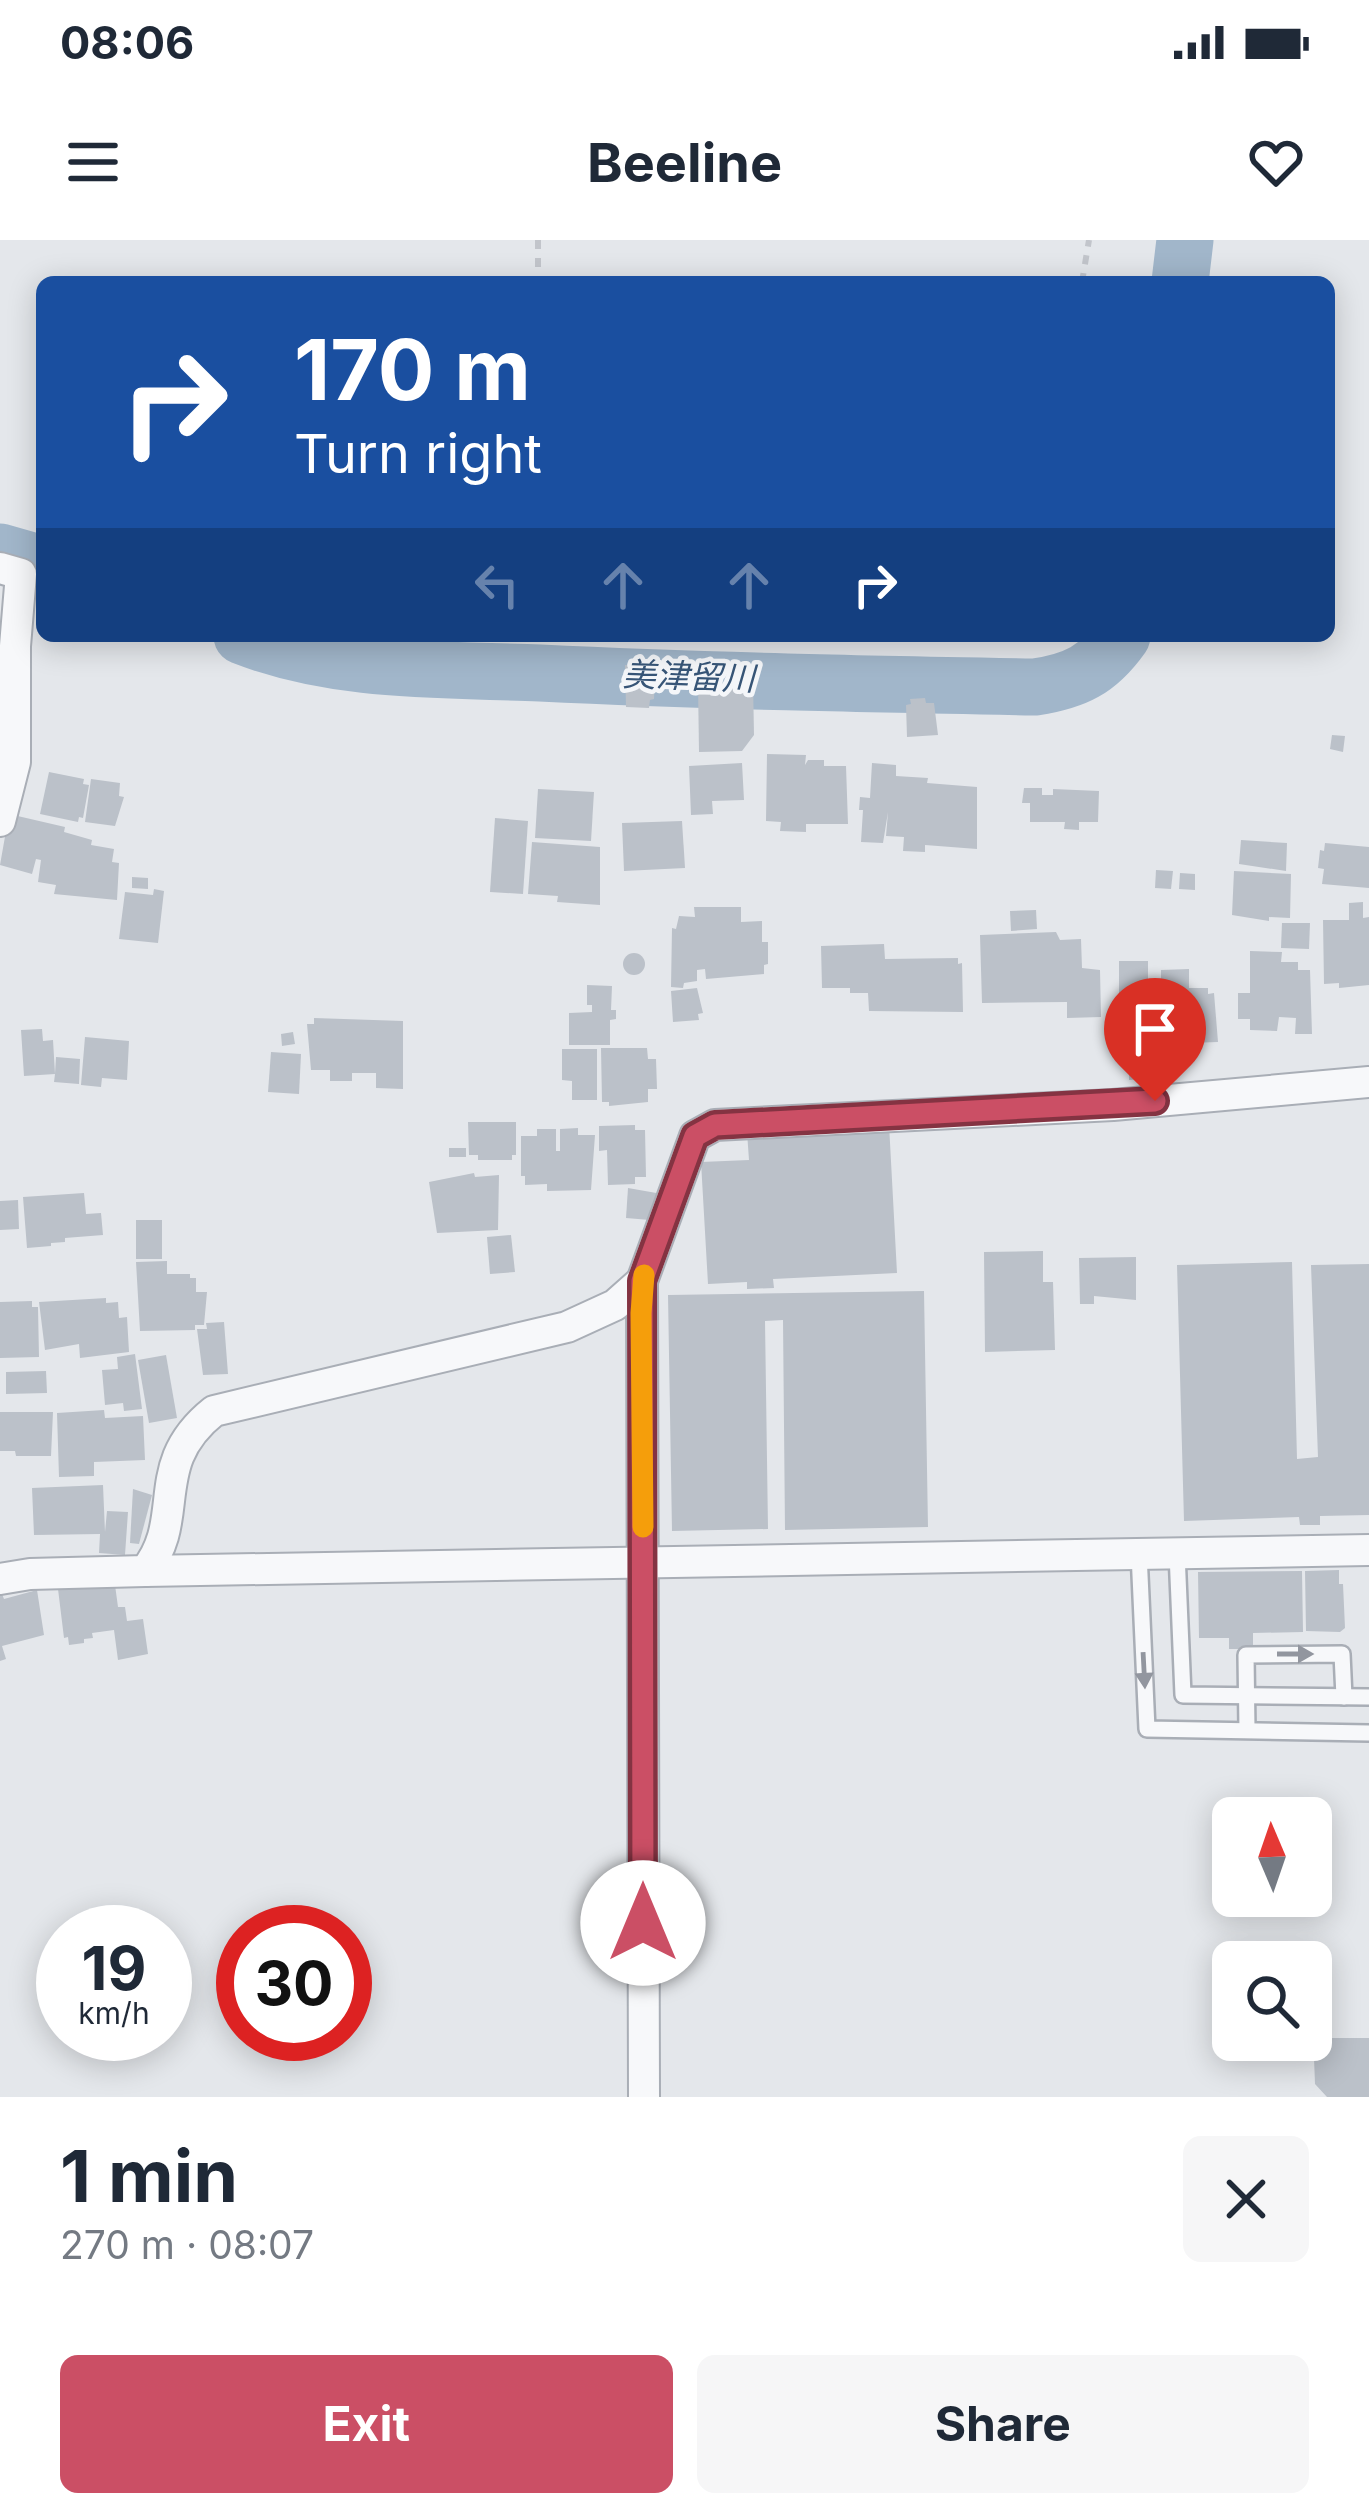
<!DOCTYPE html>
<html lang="en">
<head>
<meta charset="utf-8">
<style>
  body { margin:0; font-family:Inter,"Noto Sans JP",sans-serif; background:#f6f6f7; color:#1f2937; height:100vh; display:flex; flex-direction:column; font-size:45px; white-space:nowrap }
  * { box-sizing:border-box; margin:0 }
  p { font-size:39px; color:#747a83 }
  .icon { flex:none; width:66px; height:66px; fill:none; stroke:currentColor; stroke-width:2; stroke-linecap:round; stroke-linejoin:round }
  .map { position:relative; height:1857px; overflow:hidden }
  .sheet { display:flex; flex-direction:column; background:#fff; flex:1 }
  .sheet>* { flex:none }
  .guide { position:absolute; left:36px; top:36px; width:1299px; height:366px; border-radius:18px; box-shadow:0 6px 30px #0003; background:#1a4fa0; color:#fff; overflow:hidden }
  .needle { width:78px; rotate:358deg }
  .controls { position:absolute; left:1212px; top:1557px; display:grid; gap:24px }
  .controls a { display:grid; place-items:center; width:120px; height:120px; border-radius:18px; background:#fff; box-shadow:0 6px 30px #0003; font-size:60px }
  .speed { position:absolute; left:36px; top:1665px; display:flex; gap:24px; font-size:60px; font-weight:700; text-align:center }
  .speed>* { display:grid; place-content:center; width:156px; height:156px; border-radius:50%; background:#fff; box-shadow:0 6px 30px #0003; line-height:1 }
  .speed small { font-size:30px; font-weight:400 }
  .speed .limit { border:18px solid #d22; background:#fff; color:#111 }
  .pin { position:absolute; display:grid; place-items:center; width:102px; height:102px; color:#fff; margin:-123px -51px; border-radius:50% 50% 50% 0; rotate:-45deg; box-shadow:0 0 12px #0007 }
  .pin .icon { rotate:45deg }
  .me { position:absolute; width:132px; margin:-66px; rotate:0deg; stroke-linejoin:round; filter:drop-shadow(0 0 9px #0008) }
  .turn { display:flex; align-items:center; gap:42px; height:252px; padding:0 60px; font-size:54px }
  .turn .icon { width:156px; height:156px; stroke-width:2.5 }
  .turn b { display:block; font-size:84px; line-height:102px }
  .lanes { display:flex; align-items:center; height:114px; padding:0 60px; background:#0003; justify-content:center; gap:60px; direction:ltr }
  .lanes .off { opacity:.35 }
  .round { display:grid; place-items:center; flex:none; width:126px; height:126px; border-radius:18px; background:#f6f6f7 }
  .overview { display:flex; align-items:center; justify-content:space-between; height:204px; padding:0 60px }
  h1 { font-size:72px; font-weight:700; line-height:90px }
  .cta { display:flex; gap:24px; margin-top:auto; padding:24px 60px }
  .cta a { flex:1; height:138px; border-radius:18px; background:#cb4f65; color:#fff; font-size:48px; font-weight:700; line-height:138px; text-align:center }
  .cta a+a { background:#f6f6f7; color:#1f2937 }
  .status { display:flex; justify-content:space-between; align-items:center; height:84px; padding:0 60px; background:#fff; direction:ltr }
  .status svg { height:33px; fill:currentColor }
  header { display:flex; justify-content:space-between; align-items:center; height:156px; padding:0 60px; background:#fff; font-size:54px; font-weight:700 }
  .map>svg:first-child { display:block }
</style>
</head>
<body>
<div class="status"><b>08:06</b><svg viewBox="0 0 49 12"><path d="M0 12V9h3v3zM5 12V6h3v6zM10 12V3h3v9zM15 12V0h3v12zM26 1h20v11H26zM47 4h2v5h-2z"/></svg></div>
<header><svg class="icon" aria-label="menu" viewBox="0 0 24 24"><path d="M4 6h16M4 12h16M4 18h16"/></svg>Beeline<svg class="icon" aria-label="heart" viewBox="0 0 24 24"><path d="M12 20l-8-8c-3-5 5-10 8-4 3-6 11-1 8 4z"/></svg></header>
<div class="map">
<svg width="1369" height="1857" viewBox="0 0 1369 1857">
  <rect width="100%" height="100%" fill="#e4e7eb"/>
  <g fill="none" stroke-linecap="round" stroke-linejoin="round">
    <g stroke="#a1b6ca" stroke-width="57">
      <polyline points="1180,42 1185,0"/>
      <polyline points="0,312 42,324"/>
      <path d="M242,396C337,433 439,429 540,433C705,441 869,444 1035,447C1075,441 1098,430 1122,396"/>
    </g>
  </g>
  <g fill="#bbc1c9">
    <polygon points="625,425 655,426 654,459 650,460 649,468 626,467"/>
    <polygon points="753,442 754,495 742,511 699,512 698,444"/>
    <polygon points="925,458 926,463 934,463 938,495 907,497 906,465 911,464 910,459"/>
    <polygon points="1332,495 1345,496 1343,512 1330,509"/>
    <polygon points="767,514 806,515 805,525 808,520 824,520 824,526 846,526 848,584 806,584 806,592 780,591 781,582 766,581"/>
    <polygon points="742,523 744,560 712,561 713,574 691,575 689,526"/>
    <polygon points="872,523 896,525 896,536 928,538 927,543 977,547 977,609 925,605 925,612 903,611 904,597 886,596 888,572 883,603 861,602 863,570 859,570 860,557 870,558"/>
    <polygon points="49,532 84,539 83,544 89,545 83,578 79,577 78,582 40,574"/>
    <polygon points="91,539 120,543 119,556 124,557 115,586 85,582"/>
    <polygon points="1024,548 1042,548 1042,555 1053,555 1053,549 1099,551 1098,582 1079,582 1079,590 1064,589 1065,582 1030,582 1030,563 1022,563"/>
    <polygon points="538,549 594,552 591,601 535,598"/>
    <polygon points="9,574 65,587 64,592 92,600 91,605 114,609 112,622 119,623 117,660 54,654 56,645 38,642 41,620 36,619 32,634 0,625"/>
    <polygon points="495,578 528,581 523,654 490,652"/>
    <polygon points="682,581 685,628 624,631 622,583"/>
    <polygon points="1241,600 1287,603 1286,631 1239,624"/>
    <polygon points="532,602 600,607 600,665 557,662 558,656 528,654"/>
    <polygon points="1325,603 1369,607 1369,648 1322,644 1324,629 1318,628 1320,610 1324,611"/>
    <polygon points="1156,630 1173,631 1171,649 1155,648"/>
    <polygon points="1234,631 1291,634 1290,678 1269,677 1269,681 1232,675"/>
    <polygon points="1180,633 1195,634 1195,650 1179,649"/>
    <polygon points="132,637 148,638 148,649 132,648"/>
    <polygon points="154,649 164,651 158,703 119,699 125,652 153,655"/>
    <polygon points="1363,662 1363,678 1369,677 1369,745 1339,748 1339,743 1324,744 1323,680 1349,680 1349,663"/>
    <polygon points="694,667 741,667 741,682 762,681 762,702 768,702 768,724 764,725 764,734 706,739 705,729 697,730 697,741 684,743 683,748 671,747 672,688 676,689 679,676 695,677"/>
    <polygon points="1036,670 1037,689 1011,691 1010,671"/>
    <polygon points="1282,683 1310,683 1309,709 1281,708"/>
    <polygon points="1056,692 1060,700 1081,699 1082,728 1100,730 1101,777 1067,778 1067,762 982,763 980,695"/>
    <polygon points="884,704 885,719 958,718 958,724 962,723 963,772 869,771 868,753 850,753 850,748 822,748 821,706"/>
    <polygon points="1250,711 1282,712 1281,722 1298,722 1298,730 1310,730 1312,794 1295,794 1296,778 1279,777 1277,791 1250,790 1250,779 1238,779 1238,753 1250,753"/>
    <circle cx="634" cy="724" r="11"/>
    <polygon points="1119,721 1148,721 1148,740 1153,740 1153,789 1119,790"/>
    <polygon points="1189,729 1189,748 1208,748 1208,754 1214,753 1218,802 1160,804 1155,751 1161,751 1161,730"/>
    <polygon points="587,745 612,746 611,770 616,770 616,779 610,780 610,805 569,805 569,773 592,772 592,765 587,765"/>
    <polygon points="697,748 703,773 698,774 699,780 673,782 671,751"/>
    <polygon points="314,778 403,781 403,849 376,848 376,833 352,833 352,841 330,841 330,830 311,830 307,784 314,784"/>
    <polygon points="42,789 43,801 53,800 55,834 56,817 80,819 79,844 54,842 55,834 24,836 21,790"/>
    <polygon points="293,792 295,804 282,806 281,794"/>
    <polygon points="85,797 129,801 127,840 102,838 101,847 81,845"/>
    <polygon points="601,808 647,808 648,819 656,819 657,849 648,849 648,862 609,866 609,862 602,862"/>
    <polygon points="562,809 597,809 597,860 572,860 572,841 562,840"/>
    <polygon points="271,812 301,814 299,854 268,852"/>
    <polygon points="1156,829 1156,838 1129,840 1129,830"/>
    <polygon points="468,882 516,882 516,915 512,915 512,920 478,920 478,915 469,915"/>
    <polygon points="889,884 897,1033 773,1039 774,1048 747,1049 747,1042 708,1044 701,922 749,920 747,892"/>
    <polygon points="635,885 635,890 645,890 646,937 635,937 635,944 608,945 607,910 599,911 599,886"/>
    <polygon points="578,888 578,895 595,895 591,950 547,951 547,944 525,945 525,936 521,936 521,896 537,896 537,889 556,889 556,911 560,911 560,889"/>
    <rect x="449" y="908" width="17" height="9"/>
    <polygon points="474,933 475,937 499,935 498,990 437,993 429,942"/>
    <polygon points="628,948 662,954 650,980 626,978"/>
    <polygon points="84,953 86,974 101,973 103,995 65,998 65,1002 51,1003 51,1006 27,1008 23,957"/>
    <polygon points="18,960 19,989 0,990 0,961"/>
    <rect x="136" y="980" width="26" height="39"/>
    <polygon points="511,995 515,1032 490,1034 487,997"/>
    <polygon points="1043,1011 1043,1042 1053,1042 1055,1110 985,1112 984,1012"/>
    <polygon points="1136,1017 1136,1060 1094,1056 1094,1064 1080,1064 1079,1018"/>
    <polygon points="167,1021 167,1034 190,1034 190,1038 196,1038 196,1052 207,1052 204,1085 195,1085 195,1090 140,1091 136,1022"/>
    <polygon points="1292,1022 1297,1219 1318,1217 1311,1025 1369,1024 1369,1275 1320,1276 1320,1285 1300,1285 1299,1277 1184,1281 1177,1025"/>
    <polygon points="924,1051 928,1287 785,1290 783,1080 765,1081 768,1289 672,1291 668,1055"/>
    <polygon points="106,1058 106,1063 118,1062 119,1078 127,1077 129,1112 80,1118 79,1104 45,1110 39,1062"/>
    <polygon points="32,1061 32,1067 38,1067 39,1117 0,1118 0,1062"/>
    <polygon points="224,1082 228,1134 203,1135 197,1089 207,1089 206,1083"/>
    <polygon points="135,1114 142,1169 124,1171 123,1163 105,1165 102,1130 118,1129 117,1117"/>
    <polygon points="166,1115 177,1178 149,1183 138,1120"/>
    <polygon points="46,1131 47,1153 6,1154 6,1132"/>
    <polygon points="104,1170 105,1178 143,1176 145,1220 94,1222 94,1236 59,1237 57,1173"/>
    <polygon points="0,1172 53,1172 51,1216 16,1216 15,1211 0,1211"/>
    <polygon points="103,1245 105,1292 107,1271 128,1272 125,1315 99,1313 100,1294 34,1295 32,1248"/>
    <polygon points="133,1249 152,1255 139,1304 130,1303"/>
    <polygon points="1339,1330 1339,1344 1343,1344 1345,1388 1340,1392 1306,1391 1305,1331"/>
    <polygon points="1302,1331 1303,1392 1253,1393 1253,1409 1229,1409 1229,1398 1199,1398 1198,1332"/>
    <polygon points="115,1345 118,1367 125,1367 127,1381 143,1379 148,1414 118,1420 114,1390 92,1393 93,1398 84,1399 84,1403 69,1405 68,1397 64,1398 58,1349"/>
    <polygon points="0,1349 4,1359 37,1350 44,1395 2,1406 6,1419 0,1421"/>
    <polygon points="1330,1798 1369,1798 1369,1857 1327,1857 1315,1844 1314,1818 1331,1804"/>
  </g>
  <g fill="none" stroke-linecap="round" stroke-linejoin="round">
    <g stroke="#a9aeb6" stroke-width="20">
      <g id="lane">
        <polyline points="1139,1313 1147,1489 1369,1493"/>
        <polyline points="1177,1313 1183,1455 1369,1457"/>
        <polyline points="1247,1490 1246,1415 1342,1414 1344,1457"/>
      </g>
    </g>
    <g stroke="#a9aeb6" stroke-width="34">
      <g id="street">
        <polyline points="0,328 21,334 15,406 15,522 0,581"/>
        <polyline points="145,1331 1369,1310"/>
        <path d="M0,1339L30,1334L145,1331C188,1278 146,1225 214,1171L567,1087L615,1065L642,1041"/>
        <polyline points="644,1857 642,1041 695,896 715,885 1113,865 1369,842"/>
      </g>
    </g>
    <g stroke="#c2c5cb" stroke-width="6" stroke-dasharray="9 9" stroke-linecap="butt">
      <polyline points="538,0 538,42"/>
      <polyline points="1082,42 1089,0"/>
    </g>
    <use href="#lane" stroke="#f7f8fa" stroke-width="15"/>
    <use href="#street" stroke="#f7f8fa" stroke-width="30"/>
  </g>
  <defs><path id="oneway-solid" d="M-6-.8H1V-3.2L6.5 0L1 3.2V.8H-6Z" transform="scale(3)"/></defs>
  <g fill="#92969f">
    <use href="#oneway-solid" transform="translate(1295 1414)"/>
    <use href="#oneway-solid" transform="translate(1144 1430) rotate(87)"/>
  </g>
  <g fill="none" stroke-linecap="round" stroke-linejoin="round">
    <g stroke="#843342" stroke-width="30">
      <polyline id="route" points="643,1683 642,1041 695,896 715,885 1155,861"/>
    </g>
    <use href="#route" stroke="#cb4f65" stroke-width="21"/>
    <polyline stroke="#f59e0b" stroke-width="21" points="643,1287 641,1073 644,1035"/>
  </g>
  <g text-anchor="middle" stroke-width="9" stroke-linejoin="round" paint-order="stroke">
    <g font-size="33" font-style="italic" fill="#375577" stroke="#f4f6f9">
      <text transform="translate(689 436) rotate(2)" y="12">美津留川</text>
    </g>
  </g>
</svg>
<div class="controls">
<a><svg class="needle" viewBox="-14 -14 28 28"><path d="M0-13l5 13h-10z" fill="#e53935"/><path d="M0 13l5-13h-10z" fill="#747a83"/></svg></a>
<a><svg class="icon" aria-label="search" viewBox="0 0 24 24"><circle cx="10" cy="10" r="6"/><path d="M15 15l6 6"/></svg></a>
</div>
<div class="speed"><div>19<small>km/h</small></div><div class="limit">30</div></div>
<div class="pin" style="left:1155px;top:861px;background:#d93025"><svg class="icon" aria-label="arrive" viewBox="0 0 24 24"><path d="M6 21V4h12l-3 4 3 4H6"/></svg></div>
<svg class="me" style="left:643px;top:1683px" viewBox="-20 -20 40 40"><circle r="19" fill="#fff"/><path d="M0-13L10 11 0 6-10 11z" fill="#cb4f65"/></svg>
<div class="guide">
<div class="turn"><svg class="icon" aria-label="right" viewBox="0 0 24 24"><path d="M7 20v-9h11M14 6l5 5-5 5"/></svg><div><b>170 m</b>Turn right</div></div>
<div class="lanes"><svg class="icon off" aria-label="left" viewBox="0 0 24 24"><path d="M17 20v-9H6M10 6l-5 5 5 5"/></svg><svg class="icon off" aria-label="ahead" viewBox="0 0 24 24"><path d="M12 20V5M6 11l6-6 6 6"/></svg><svg class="icon off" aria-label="ahead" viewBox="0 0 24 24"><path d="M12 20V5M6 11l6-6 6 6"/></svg><svg class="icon" aria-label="right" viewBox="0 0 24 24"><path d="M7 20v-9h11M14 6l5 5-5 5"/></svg></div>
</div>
</div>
<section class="sheet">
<div class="overview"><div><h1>1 min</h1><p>270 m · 08:07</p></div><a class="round"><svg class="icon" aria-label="close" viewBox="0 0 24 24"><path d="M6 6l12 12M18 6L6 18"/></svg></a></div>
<div class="cta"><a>Exit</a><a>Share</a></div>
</section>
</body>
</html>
